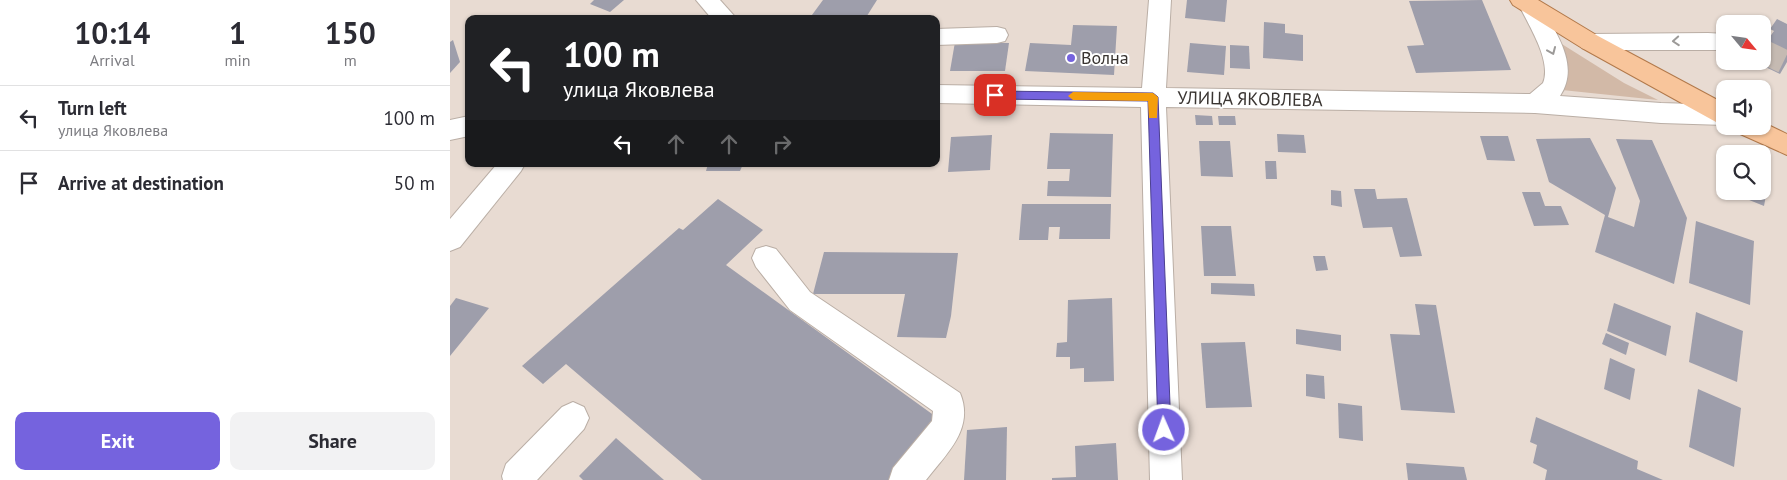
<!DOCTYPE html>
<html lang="en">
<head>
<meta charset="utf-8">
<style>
  body { margin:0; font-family:"PT Sans",sans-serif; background:#f2f2f3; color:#2b2b33; height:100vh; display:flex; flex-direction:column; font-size:19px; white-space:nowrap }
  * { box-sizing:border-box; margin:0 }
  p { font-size:16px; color:#7c7c81 }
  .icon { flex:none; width:28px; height:28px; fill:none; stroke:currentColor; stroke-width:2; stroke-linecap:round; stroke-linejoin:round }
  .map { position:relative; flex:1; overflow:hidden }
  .panel { display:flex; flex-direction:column; background:#fff; width:450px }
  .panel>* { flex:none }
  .hud { position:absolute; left:15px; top:15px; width:475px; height:152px; border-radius:10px; box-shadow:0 1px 4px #0004; background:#202124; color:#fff; overflow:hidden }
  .needle { width:32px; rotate:119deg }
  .controls { position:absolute; left:1266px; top:15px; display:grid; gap:10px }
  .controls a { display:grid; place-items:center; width:55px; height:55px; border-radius:10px; background:#fff; box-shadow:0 1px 4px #0004; font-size:25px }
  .pin { position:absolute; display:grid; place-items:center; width:42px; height:42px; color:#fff; margin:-21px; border-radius:10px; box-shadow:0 2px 8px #0006 }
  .me { position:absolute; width:55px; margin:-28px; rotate:358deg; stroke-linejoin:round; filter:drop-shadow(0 0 4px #0008) }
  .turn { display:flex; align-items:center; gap:18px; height:105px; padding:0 15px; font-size:22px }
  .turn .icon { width:65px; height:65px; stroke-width:2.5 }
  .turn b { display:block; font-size:35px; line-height:42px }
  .lanes { display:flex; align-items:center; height:48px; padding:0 15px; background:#0003; justify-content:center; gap:25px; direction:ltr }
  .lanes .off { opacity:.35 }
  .eta { display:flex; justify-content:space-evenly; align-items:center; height:85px; text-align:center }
  .eta b { font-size:30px; font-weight:600; line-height:35px }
  .cta { display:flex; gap:10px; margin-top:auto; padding:10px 15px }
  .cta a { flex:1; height:58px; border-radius:10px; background:#7563de; color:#fff; font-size:20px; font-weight:600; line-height:58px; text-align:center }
  .cta a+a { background:#f2f2f3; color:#2b2b33 }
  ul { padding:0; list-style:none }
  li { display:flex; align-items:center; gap:15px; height:65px; padding:0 15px; border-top:1px solid #e1e1e2 }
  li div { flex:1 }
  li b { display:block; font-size:19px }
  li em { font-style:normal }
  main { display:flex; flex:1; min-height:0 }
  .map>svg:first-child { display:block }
</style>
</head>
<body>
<main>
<section class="panel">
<div class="eta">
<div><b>10:14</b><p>Arrival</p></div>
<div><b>1</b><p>min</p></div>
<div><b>150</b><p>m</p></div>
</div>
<ul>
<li><svg class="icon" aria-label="left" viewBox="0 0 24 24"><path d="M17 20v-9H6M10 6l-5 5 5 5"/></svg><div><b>Turn left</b><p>улица Яковлева</p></div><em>100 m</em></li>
<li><svg class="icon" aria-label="arrive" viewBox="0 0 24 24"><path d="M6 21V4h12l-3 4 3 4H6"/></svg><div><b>Arrive at destination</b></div><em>50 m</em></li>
</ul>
<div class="cta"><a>Exit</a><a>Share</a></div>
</section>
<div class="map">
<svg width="1337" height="480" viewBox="0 0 1337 480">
  <rect width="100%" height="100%" fill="#e8dbd2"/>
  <path fill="#d2b9a7" d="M1107,41L1174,83L1208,100L1112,90C1123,69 1118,61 1107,41Z"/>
  <g fill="#9e9eab">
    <polygon points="144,0 174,0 160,12 140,4"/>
    <polygon points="373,0 427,0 415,19 359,19"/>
    <polygon points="737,0 777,0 775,22 735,18"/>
    <polygon points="1032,0 1061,70 966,73 957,46 974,45 959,1"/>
    <polygon points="1327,19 1337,24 1337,62 1330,74 1303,61 1312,61 1312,48 1324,31 1320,29"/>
    <polygon points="814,22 835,24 835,33 853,35 853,61 813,58"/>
    <polygon points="623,25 667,26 664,75 575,71 580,43 621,45"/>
    <polygon points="3,40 10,62 0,73 0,42"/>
    <polygon points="505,42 559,43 555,71 500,71"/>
    <polygon points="740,43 776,46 774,75 737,72"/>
    <polygon points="780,45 799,46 800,69 780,68"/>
    <polygon points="745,115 762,116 763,125 746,125"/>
    <polygon points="768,116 785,116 786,125 769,125"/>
    <polygon points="600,133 663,134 661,197 597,196 598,181 619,181 620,169 597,169"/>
    <polygon points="827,134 854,135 856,153 828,152"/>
    <polygon points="542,135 540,170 498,172 501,137"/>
    <polygon points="1030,136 1058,136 1065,161 1037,160"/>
    <polygon points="1140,138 1166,188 1158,217 1184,227 1190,201 1166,139 1202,140 1237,218 1224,284 1145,252 1155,215 1099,182 1086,139"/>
    <polygon points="749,141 780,141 783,177 751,176"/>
    <polygon points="815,161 826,161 827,179 816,179"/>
    <polygon points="258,164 293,164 290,171 256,171"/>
    <polygon points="1272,172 1275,173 1275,190 1269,188"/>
    <polygon points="1312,188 1317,190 1314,206 1277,191 1312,191"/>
    <polygon points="904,189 925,189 927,199 957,198 972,256 950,257 942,227 913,228"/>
    <polygon points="881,190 891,191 892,207 881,205"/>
    <polygon points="1072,192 1090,192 1095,206 1111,206 1119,225 1084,226"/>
    <polygon points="268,199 313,230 276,265 489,419 440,480 252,480 116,364 93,384 72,366 229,228 233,230"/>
    <polygon points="572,204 661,204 660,239 609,239 610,227 599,227 598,240 569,240"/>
    <polygon points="1246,221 1304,241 1300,305 1239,283"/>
    <polygon points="751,226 781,226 786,276 754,276"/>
    <polygon points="374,252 508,253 501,316 496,338 447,337 455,294 363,294"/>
    <polygon points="863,256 875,256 878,270 866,271"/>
    <polygon points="761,283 804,284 805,296 761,294"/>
    <polygon points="6,298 39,308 0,356 0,306"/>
    <polygon points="662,298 664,381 634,382 634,368 620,369 620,357 606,357 607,343 617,342 618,300"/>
    <polygon points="1164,303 1221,326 1216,356 1157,331"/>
    <polygon points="965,304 986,305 1005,413 951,410 940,334 970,335"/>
    <polygon points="1246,312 1293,331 1287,382 1239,362"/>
    <polygon points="846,329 891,335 891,351 846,344"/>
    <polygon points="1156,333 1179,343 1176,355 1152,344"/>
    <polygon points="795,342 802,407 756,408 751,343"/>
    <polygon points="1160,358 1185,369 1180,400 1154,389"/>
    <polygon points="856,374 874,376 875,399 856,396"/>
    <polygon points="1248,389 1291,408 1284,467 1239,447"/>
    <polygon points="888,403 912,406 913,441 889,438"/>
    <polygon points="1086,417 1188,461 1187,469 1213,480 1095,480 1097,470 1083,463 1087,445 1080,442"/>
    <polygon points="557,427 556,480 514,480 517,430"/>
    <polygon points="166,438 214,480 133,480 129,476"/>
    <polygon points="666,443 668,480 602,480 602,478 626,477 625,446"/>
    <polygon points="956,463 1014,467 1017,480 958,480"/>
  </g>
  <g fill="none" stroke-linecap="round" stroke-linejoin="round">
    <polyline stroke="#c5bab2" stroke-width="24" stroke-dasharray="24 12" stroke-linecap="butt" points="1312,51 1337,63"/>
    <g stroke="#baaea5" stroke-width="2">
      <g id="minor">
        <polygon points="246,0 270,0 287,19 262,19"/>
        <path d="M699,0H721L716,88L1080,94L1093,83C1102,61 1079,26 1070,7L1073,1H1089L1092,7C1107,35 1130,66 1110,96L1211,103L1275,105V125L1211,123L1085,113L716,107L732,480H700L691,107L486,103V85L692,88Z"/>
        <polygon points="547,27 555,29 558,35 555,41 547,43 486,45 486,29"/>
        <polygon points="1258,33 1275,34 1275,50 1140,50 1132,48 1128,42 1132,36 1140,34"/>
        <polygon points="19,116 19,136 0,140 0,120"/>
        <polygon points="47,164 75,164 71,171 10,247 0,251 0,219"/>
        <path d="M316,246L326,249L360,292L510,393C525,429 496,454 476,480H439L443,468L482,421L483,411L340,310L306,267L302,258L306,249Z"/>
        <polygon points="123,402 134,407 139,418 134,429 87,480 53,480 52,476 56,464 112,407"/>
      </g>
    </g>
    <g stroke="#b2794b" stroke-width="2">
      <g id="major">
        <polygon points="1060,0 1088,0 1148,36 1275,104 1275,125 1266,122 1132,48 1063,5"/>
        <polygon points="1312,122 1337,134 1337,155 1288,133 1285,126 1312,126"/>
      </g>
    </g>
    <use href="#minor" fill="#fff" fill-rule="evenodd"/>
    <use href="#major" fill="#f8c59b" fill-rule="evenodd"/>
  </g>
  <defs><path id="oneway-chevron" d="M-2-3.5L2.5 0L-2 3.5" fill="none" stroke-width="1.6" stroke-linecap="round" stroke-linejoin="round" transform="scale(1.25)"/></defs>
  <g stroke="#9c9a98">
    <use href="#oneway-chevron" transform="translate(1226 41) rotate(176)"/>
    <use href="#oneway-chevron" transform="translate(1102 51) rotate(67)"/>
  </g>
  <polygon fill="#7563de" stroke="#4c4090" points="545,91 703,93 708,97 721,430 719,435 714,437 709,435 708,430 698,101 545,99 540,95"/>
  <polygon fill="#f59e0b" points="623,92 703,93 708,97 707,118 699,118 698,101 623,100 618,96"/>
  <circle fill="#7563de" stroke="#fff" stroke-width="2" cx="621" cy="58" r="5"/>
  <g text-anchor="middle" stroke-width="4" stroke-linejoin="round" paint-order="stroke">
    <g font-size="18" fill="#393431" stroke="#fff" text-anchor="start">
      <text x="631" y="64">Волна</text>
    </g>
    <g font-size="18" fill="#393431" stroke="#fff">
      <text transform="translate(800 99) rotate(1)" y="6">УЛИЦА ЯКОВЛЕВА</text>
    </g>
  </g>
</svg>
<div class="controls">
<a><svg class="needle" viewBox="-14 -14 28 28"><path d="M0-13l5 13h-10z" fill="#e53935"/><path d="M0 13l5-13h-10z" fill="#7c7c81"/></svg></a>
<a><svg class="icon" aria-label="sound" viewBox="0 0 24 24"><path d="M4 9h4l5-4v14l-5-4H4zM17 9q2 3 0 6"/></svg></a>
<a><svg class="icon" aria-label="search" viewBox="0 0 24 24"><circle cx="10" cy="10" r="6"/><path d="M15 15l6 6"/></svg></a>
</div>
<div class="pin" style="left:545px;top:95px;background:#d93025"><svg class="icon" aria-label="arrive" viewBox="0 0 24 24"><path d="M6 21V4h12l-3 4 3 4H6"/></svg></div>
<svg class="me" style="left:714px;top:430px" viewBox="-20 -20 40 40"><circle r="17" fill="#7563de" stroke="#fff" stroke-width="3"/><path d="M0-11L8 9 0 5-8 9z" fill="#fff"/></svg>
<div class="hud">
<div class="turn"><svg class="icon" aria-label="left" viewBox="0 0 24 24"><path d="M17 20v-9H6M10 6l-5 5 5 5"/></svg><div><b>100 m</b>улица Яковлева</div></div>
<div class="lanes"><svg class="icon" aria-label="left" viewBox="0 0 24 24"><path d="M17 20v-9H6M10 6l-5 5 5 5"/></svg><svg class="icon off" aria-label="ahead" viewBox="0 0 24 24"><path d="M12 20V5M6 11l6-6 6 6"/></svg><svg class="icon off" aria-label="ahead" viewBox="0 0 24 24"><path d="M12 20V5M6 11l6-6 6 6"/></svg><svg class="icon off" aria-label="right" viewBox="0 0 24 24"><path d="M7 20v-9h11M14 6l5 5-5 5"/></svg></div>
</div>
</div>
</main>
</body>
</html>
